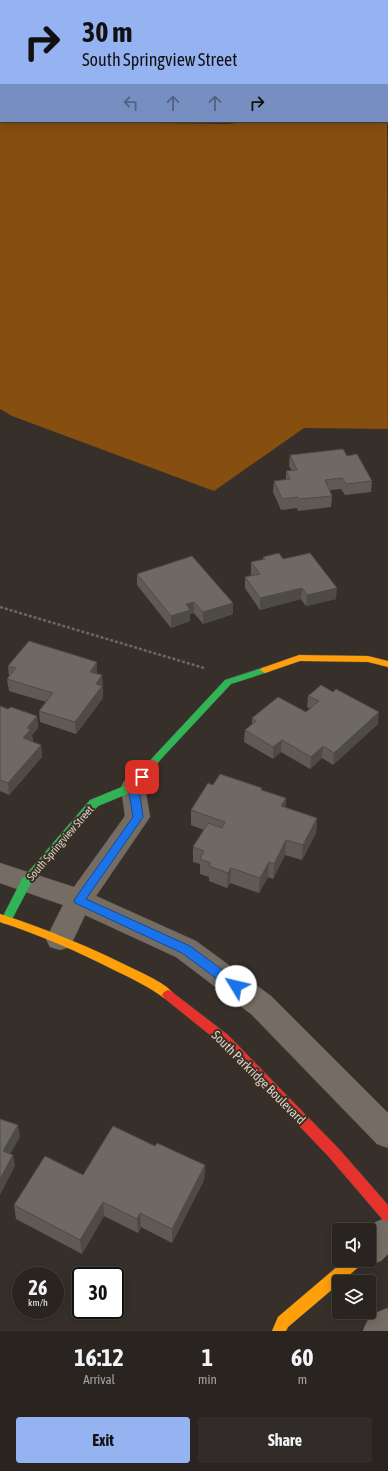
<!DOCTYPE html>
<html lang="en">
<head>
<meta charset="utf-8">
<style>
  body { margin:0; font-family:"Asap Condensed",sans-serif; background:#312c29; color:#f1f3f6; height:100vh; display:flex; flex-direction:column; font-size:15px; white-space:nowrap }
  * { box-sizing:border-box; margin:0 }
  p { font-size:13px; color:#a5a4a5 }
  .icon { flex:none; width:22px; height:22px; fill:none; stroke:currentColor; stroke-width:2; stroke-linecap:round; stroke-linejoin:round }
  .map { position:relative; height:1331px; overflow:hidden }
  .sheet { display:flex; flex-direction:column; background:#292420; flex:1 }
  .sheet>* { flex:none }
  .top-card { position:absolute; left:0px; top:0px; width:388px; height:122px; box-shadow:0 2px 10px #0003,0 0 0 1px #45413e; background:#95b2f1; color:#111; overflow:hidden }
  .tools { position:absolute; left:332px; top:1223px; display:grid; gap:8px }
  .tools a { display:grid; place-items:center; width:44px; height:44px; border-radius:4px; background:#292420; box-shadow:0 2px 10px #0003,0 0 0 1px #45413e; font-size:20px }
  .speed { position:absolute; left:12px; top:1267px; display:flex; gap:8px; font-size:20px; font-weight:700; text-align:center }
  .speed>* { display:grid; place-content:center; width:52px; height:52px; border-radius:50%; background:#292420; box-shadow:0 2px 10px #0003,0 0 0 1px #45413e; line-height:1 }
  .speed small { font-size:10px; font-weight:400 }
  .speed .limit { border:2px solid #111; border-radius:6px; background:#fff; color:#111 }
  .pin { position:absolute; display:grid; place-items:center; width:34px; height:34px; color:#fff; margin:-17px; border-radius:8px; box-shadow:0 2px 6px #0006 }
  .me { position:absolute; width:44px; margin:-22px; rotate:306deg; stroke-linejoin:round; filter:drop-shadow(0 0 3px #0008) }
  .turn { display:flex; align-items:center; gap:14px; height:84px; padding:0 16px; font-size:18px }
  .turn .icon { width:52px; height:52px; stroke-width:2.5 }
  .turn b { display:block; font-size:28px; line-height:34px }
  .lanes { display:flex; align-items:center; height:38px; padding:0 16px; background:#0003; justify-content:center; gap:20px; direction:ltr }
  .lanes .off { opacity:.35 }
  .eta { display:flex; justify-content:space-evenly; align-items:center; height:68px; text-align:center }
  .eta b { font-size:24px; font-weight:700; line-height:28px }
  .button { display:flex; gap:8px; margin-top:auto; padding:8px 16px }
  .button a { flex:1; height:46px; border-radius:4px; background:#95b2f1; color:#111; font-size:16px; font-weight:700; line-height:46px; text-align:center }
  .button a+a { background:#312c29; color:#f1f3f6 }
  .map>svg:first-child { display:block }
</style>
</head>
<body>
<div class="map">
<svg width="388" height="1331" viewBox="0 0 388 1331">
  <rect width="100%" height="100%" fill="#37302a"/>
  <polygon fill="#864e0f" points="387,106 388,429 304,428 214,491 12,416 0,409 0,117 1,121 228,124 252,121 387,121"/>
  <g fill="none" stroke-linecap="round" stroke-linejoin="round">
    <g stroke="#544d48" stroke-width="1">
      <g id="street">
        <polygon points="86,0 98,0 99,1 87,1"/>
        <polygon points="387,40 388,40 387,47"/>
        <rect x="0" y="64" width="1" height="6"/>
        <polygon points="133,778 142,781 145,787 150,817 96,896 196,941 271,996 388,1113 388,1148 377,1144 251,1014 176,957 85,915 70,947 60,950 50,947 46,939 63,905 0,883 0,863 74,887 125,816 121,787 124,781"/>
        <polygon points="388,1217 388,1254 381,1261 369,1265 357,1261 369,1260 369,1230 366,1230 376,1222"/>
        <path d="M388,1308V1331H363C369,1315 372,1314 388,1308Z"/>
      </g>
    </g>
    <g stroke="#544d48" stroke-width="1">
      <polygon id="fast" points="265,667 268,668 270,670 268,672 231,684 161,759 137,790 98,806 30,885 10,923 6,924 2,923 1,920 22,879 90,800 129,784 155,755 225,680"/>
    </g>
    <g stroke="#544d48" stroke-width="1">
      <g id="slow">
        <polygon points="299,655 368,656 388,661 388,667 368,662 300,661 265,673 260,670 262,668"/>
        <path d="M0,914C47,929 92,948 136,970C146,975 169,985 174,995L172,998L168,1000L164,998C149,987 133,979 116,971C79,952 40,935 0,922Z"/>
        <polygon points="345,1260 363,1260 361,1265 288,1327 286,1331 272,1331 278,1317"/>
      </g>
    </g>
    <g stroke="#544d48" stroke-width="1">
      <polygon id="jam" points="168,990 172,992 228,1035 339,1149 388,1205 388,1221 383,1220 329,1157 220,1043 164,998 162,995 164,992"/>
    </g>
    <polyline stroke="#6e6761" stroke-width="1" stroke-dasharray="1.5 1" stroke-linecap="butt" points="348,0 350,1"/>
    <polyline stroke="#6e6761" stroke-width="2.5" stroke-dasharray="3 2" stroke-linecap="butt" points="0,607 204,668"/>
    <use href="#street" fill="#756c63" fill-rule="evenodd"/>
    <use href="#fast" fill="#30b455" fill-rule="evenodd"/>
    <use href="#slow" fill="#ff9f0a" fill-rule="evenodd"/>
    <use href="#jam" fill="#e5322d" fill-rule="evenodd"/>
  </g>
  <g fill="#5f5a56">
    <rect x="0" y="38" width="1" height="18"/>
    <rect x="0" y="71" width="1" height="19"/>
    <polygon points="290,455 347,456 372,481 371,492 345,495 341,489 330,490 332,496 331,507 298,511 297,508 281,510 273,492 274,481 286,480 286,471 292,471 289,466"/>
    <polygon points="263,557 283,559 336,599 306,606 301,599 260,610 245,588 245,577 252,575 251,574 251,562 263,560"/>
    <polygon points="137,574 233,614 203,624 194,613 190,614 190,621 171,628 137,585"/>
    <polygon points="97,662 97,674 102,675 103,698 76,734 40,722 39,711 46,702 9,691 7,679 9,676 8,666"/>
    <polygon points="308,696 378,724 333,765 322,758 310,769 281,752 273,759 244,742 245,730 252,724 252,718 306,712 310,709 307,707"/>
    <polygon points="0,706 8,709 37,716 38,728 32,735 33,741 32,742 41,745 42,757 9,795 0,791"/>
    <polygon points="213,785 262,788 262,790 286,798 285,807 317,818 316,833 302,860 285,855 273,879 268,877 259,893 230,883 227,888 209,881 209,877 200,874 200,864 193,862 193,847 204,830 191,825 191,810"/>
    <polygon points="155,1146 205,1165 204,1180 172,1243 141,1227 138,1233 104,1216 82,1254 16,1219 14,1205 83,1175"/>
  </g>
  <g fill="#4e4a46">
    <polygon points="302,588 301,599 260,610 260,598"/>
    <polygon points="337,588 336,599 306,606 307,595"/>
    <polygon points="194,602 194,613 190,614 190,621 171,628 171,616 186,604"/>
    <polygon points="233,603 233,614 203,624 203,612"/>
    <polygon points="97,662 97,673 91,683 90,672"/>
    <polygon points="102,675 103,698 76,734 75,722 96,684"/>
    <polygon points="379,712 378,724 333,765 334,753"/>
    <polygon points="37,716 38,728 32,735 33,741 24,750 23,738 27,728"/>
    <polygon points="282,740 281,752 273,759 273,747"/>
    <polygon points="41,745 42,757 9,795 8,783"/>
    <polygon points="323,746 322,758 310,769 311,757"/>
    <polygon points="286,798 285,813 281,806"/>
    <polygon points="317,818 316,833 302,860 303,845"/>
    <polygon points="286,840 285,855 273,879 274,864"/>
    <polygon points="269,862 268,877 259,893 260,878"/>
    <polygon points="231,868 230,883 227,888 228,873"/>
    <polygon points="18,1125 20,1137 5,1163 3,1151"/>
    <polygon points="13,1155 15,1166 0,1195 0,1179"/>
    <polygon points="205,1165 204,1180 172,1243 172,1229"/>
    <polygon points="103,1202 104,1216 82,1254 80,1240"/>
    <polygon points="140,1213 141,1227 138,1233 137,1219"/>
  </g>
  <g fill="#6f6964" stroke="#4e4a46">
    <polygon points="220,0 252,0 251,1 219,1"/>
    <rect x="0" y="38" width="1" height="10"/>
    <rect x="0" y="71" width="1" height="11"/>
    <polygon points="343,449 347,456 357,454 372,481 346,484 342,478 325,480 332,496 299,499 298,497 282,499 274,481 290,479 286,471 297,470 290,455"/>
    <polygon points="279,553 283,559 310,553 337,588 307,595 302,588 260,598 245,577 260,574 251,562 265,559 263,557"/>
    <polygon points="192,556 233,603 203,612 194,602 186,604 190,610 171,616 137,574"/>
    <polygon points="29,641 97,662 90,672 102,675 96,684 102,686 75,722 39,711 53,693 7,679 16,668 8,666"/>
    <polygon points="321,685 333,692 336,689 379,712 334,753 323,746 311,757 282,740 273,747 245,730 256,721 252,718 278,697 306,712 319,701 308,696"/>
    <polygon points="0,706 8,709 11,707 37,716 27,728 31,729 23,738 41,745 8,783 0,780"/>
    <polygon points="220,774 262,788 261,790 286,798 281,806 317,818 303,845 286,840 274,864 269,862 260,878 231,868 228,873 209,866 211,863 200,859 204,851 193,847 208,823 222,828 225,822 191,810 208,783 213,785"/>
    <polygon points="0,1119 18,1125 3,1151 13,1155 0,1179"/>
    <polygon points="113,1126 155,1146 157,1143 205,1165 172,1229 140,1213 137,1219 103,1202 80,1240 14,1205 45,1156 83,1175"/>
  </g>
  <polygon fill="#1a73e8" stroke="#114b97" points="142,774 145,775 147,777 139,788 143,817 86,899 190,946 240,983 242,986 240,990 236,991 232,990 182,953 75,903 74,900 133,817 128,787 138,775"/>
  <g text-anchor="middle" stroke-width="4" stroke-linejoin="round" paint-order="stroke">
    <g font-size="11" fill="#dad2cb" stroke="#3c3025">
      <text transform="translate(60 843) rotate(-49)" y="4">South Springview Street</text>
    </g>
    <g font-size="13" fill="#dad2cb" stroke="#3c3025">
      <text transform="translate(259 1077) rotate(45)" y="5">South Parkridge Boulevard</text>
    </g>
  </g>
</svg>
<div class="tools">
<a><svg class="icon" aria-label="sound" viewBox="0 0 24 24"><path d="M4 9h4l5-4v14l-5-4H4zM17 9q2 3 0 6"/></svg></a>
<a><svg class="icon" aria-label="layers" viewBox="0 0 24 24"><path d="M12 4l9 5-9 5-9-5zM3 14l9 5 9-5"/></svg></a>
</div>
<div class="speed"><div>26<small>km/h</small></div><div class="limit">30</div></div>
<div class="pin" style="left:142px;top:777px;background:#d93025"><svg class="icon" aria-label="arrive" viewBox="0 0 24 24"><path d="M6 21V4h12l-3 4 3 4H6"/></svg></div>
<svg class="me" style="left:236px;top:986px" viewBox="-20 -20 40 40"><circle r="19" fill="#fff"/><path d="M0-13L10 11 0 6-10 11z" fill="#1a73e8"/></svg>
<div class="top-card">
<div class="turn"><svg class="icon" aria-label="right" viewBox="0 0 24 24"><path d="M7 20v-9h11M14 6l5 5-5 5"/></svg><div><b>30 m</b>South Springview Street</div></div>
<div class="lanes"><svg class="icon off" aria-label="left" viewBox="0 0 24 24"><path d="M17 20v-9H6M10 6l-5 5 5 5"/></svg><svg class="icon off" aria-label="ahead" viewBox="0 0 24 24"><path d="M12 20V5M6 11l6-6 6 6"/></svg><svg class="icon off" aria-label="ahead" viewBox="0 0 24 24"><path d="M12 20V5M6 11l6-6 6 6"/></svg><svg class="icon" aria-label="right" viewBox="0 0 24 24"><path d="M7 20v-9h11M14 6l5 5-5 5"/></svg></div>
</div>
</div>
<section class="sheet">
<div class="eta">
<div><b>16:12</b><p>Arrival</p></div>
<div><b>1</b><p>min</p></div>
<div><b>60</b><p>m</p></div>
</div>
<div class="button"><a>Exit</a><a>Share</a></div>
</section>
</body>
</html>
